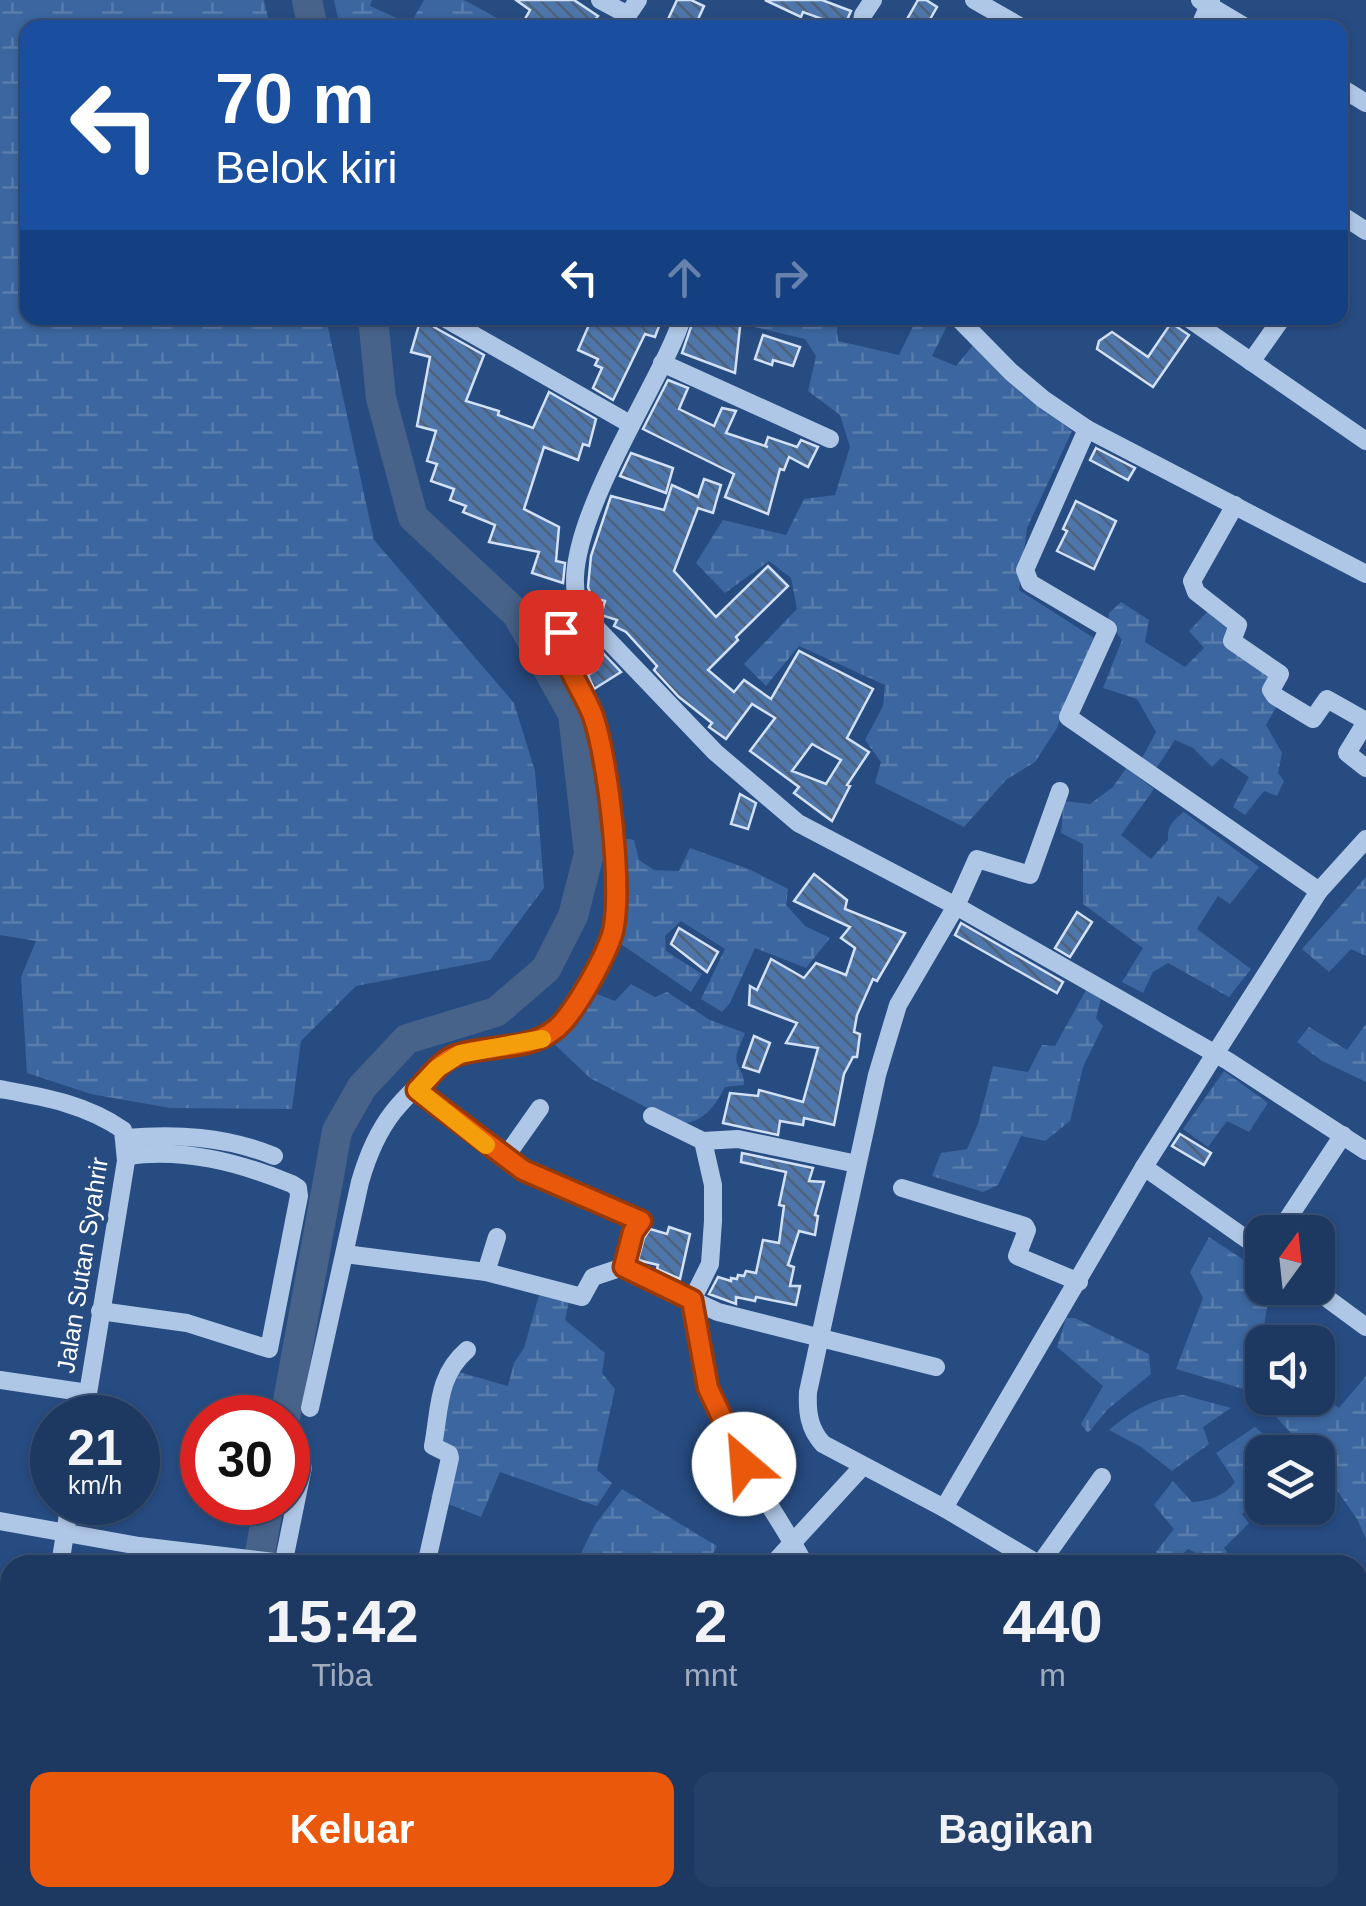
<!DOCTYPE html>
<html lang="id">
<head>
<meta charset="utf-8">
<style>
  body { margin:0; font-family:Helvetica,sans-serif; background:#254068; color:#f1f3f6; height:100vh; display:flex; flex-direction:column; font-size:38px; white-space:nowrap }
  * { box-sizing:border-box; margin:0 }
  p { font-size:32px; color:#a0acbe }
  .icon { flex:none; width:55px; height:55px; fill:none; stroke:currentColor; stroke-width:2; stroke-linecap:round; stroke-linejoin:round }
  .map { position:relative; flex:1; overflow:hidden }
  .panel { position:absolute; left:0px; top:1555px; width:1368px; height:352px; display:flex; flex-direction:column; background:#1d3962; border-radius:30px 30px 0 0; box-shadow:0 2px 8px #0004,0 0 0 2px #3b5377 }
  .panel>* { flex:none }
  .banner { position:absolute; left:20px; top:20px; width:1328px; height:305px; border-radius:20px; box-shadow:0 2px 8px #0004,0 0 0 2px #3b5377; background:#1a4fa0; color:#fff; overflow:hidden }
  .needle { width:65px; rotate:15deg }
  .controls { position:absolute; left:1245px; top:1215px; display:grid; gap:20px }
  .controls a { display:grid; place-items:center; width:90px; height:90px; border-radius:20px; background:#1d3962; box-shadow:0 2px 8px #0004,0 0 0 2px #3b5377; font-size:50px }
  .speed { position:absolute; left:30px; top:1395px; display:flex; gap:20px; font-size:50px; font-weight:700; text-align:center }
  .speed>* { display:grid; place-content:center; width:130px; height:130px; border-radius:50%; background:#1d3962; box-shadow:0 2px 8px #0004,0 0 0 2px #3b5377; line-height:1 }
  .speed small { font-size:25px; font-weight:400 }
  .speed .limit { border:15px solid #d22; background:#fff; color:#111 }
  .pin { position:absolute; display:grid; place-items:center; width:85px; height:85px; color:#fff; margin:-42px; border-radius:20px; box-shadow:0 5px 15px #0006 }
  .me { position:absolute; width:110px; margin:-55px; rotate:333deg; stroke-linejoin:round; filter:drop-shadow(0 0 8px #0008) }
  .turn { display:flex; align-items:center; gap:35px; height:210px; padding:0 30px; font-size:45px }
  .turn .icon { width:130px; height:130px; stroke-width:2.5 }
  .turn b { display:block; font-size:70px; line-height:85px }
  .lanes { display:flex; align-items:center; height:95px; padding:0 30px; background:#0003; justify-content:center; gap:50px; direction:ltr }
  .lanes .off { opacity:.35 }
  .eta { display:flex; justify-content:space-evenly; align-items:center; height:170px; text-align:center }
  .eta b { font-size:60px; font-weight:800; line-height:70px }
  .cta { display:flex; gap:20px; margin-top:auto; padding:20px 30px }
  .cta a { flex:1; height:115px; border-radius:20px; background:#ea580c; color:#fff; font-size:40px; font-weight:800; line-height:115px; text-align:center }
  .cta a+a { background:#254068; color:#f1f3f6 }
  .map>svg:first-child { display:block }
</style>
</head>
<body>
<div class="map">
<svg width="1366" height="1906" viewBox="0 0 1366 1906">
  <defs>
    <pattern id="wetland-marsh" width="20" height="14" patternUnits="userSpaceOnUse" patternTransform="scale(2.5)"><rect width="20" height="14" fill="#3b669f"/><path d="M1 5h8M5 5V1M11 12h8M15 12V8" fill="none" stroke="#587dad"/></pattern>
    <pattern id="building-back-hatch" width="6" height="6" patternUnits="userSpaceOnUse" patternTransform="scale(2.5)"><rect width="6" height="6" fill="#4f76aa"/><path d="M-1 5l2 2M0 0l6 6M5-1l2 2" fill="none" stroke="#4e617b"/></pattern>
  </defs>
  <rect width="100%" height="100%" fill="#274c82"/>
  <g fill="url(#wetland-marsh)">
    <polygon points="0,0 264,0 270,27 28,28 28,318 326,318 374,540 514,703 535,771 544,888 490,960 356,986 301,1041 292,1109 170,1108 91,1094 27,1073 21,977 36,941 0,935"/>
    <polygon points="334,0 372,0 370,6 410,24 424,0 464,0 510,25 507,28 340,27"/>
    <polygon points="750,318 836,318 838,341 899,355 917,318 939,318 948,324 932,356 956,366 975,343 1042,407 1072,431 1027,528 1019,590 1097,640 1065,705 1057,728 1035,762 1006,780 964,827 875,783 881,762 865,740 883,706 885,685 799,646 766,686 744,664 797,609 791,578 769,561 725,593 696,563 723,520 786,535 804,499 835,495 850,447 840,415 808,391 816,356 805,339 750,326"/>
    <path d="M1121,602L1149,620L1145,642L1185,667L1204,648L1189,631L1210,609C1244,636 1268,661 1278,704L1266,725L1282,753L1278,773L1284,781L1277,796L1264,791L1245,815L1233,807L1249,777L1221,758L1212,767L1193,748L1175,740L1155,770L1141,760L1156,732L1137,699L1103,688L1122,640L1108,621L1109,613Z"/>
    <path d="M1126,768L1154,789L1121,835L1151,859L1168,840C1167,826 1173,820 1184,812L1259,867L1230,904L1218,896L1197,929L1251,969L1229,997L1168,963L1153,972L1143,993L1122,982L1143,948L1083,904V844L1061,833L1064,801L1090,804L1113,787Z"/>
    <polygon points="622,838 634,840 639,860 654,870 679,871 690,848 751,870 788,889 786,905 805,926 830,938 806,968 755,948 730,1003 722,1012 701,999 725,949 681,921 665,936 666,951 702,974 691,992 615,940"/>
    <polygon points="1366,877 1366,956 1351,949 1329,972 1302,949"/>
    <path d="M631,984L655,997L667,992L710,1020L745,1033C742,1042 734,1054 737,1063C741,1073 744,1074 744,1085L725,1087C714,1108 703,1123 678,1124L590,1078L552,1042L573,1023L592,992L615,1001Z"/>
    <polygon points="1086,990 1101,999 1096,1018 1103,1026 1083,1067 1070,1121 1045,1141 1021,1136 998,1185 983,1192 932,1176 941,1153 967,1149 978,1124 993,1066 1028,1072 1042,1045 1055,1046"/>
    <polygon points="1366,1024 1366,1082 1322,1061 1297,1042 1309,1027 1347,1050"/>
    <polygon points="1224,1071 1268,1103 1249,1132 1227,1121 1208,1147 1183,1129"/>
    <polygon points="1209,1237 1262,1272 1262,1288 1276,1288 1269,1297 1263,1331 1284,1342 1262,1342 1262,1389 1257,1393 1176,1369 1203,1298 1190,1272"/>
    <polygon points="539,1295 569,1301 565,1320 605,1353 602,1373 615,1389 597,1470 612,1483 597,1506 500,1472 481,1517 431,1497 443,1459 427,1440 441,1367 508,1386 514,1363 524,1348"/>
    <polygon points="1066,1318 1075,1318 1149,1354 1151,1374 1108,1409 1088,1433 1081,1424 1103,1386 1057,1347"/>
    <polygon points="1366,1376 1366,1539 1357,1519 1318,1463 1318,1452 1309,1452 1264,1404 1272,1398 1318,1398 1318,1390 1339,1408"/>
    <path d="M1183,1395L1231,1408L1203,1427L1209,1444L1172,1471L1141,1447L1109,1430C1133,1410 1152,1399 1183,1395Z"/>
    <path d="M1255,1427L1284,1452H1262V1500L1259,1498L1242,1514L1249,1523L1224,1548L1233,1561H1244L1254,1554L1262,1565H1207L1198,1554L1188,1549L1172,1565L1156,1552L1174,1529L1154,1505L1173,1481L1192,1502C1208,1501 1225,1496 1235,1482L1216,1453Z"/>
    <polygon points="622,1489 717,1546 707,1565 575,1565 595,1525"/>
    <polygon points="485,1898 756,1898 753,1906 492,1906"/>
  </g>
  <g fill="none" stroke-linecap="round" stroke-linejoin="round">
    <g stroke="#486389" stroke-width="30">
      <polyline points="307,0 313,28"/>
      <polyline points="285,1418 337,1131 362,1087 407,1039 496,1012 546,969 573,916 589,854 573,714 517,614 413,517 381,398 373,318"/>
      <polyline points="258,1565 269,1502"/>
      <polyline points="193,1906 196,1898"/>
    </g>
  </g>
  <g fill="url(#building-back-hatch)" stroke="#d2e1f5" stroke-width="2.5" fill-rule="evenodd">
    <polygon points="516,0 574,0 598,16 588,28 520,28 530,10"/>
    <polygon points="677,0 691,0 704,6 694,28 664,28"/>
    <polygon points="765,0 822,0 851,11 844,27 803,12 801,17"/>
    <polygon points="918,0 926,0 937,7 925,28 902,28"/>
    <polygon points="421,318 432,318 434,327 484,355 466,401 499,411 498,415 533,428 549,392 596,419 589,446 583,444 578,460 544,447 524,509 559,527 556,561 565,563 563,583 532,573 539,552 489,542 495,525 463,512 466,506 450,500 454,489 431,481 437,464 427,461 436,431 417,426 430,357 411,352"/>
    <polygon points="592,318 662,318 655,337 645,334 613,400 593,388 602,368 595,365 598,359 578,350"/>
    <polygon points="694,318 741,318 735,373 682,353"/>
    <polygon points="1171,323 1189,335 1153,387 1097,349 1099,341 1112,332 1148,357"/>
    <polygon points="763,335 800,347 793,366 773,360 772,365 755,359"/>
    <polygon points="668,380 688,388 679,409 714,426 722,408 736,411 726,433 768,447 765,446 768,437 797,447 801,440 818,447 808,467 789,457 784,470 780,469 768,514 725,497 734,474 643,429"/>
    <polygon points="1096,448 1135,468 1128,480 1090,460"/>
    <polygon points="631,453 673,468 666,493 620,476"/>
    <path d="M704,479L721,485L716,502L713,513L698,508L674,571L716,617L768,566L788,586L736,637L738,640L708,670L734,692L744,680L771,699L799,651L873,689L847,738L869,752L847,785L850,786L832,821L794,793L799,787L750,751L775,718L752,704L726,739L709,727L712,723L679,697L654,670L657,666L626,632L614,626L617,620L601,615L605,601L592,598L588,587L591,556L611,496L664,510L672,485L698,497ZM812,744L841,760L826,784L792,771Z"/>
    <polygon points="1076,501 1116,521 1094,569 1057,551 1067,531 1063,529"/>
    <polygon points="586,635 621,672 594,689 588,675 597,669 576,644"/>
    <polygon points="740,794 756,803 748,829 731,824"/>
    <polygon points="814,874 847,900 845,909 905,933 877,981 873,979 857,1015 854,1032 860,1034 857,1057 853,1057 844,1074 834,1125 804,1118 803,1125 780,1121 778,1135 723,1123 730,1093 758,1096 759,1090 803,1102 818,1048 786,1043 797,1023 749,1005 750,986 757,990 771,959 804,978 816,963 846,975 855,948 841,938 850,927 794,901"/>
    <polygon points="1077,912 1092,922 1070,957 1055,948"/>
    <polygon points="961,923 1063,982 1057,993 955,935"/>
    <polygon points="679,928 718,952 707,972 671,944"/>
    <polygon points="754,1036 770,1043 759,1072 743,1067"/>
    <polygon points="1180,1134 1211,1153 1204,1165 1172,1146"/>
    <polygon points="742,1153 813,1168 809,1181 824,1182 815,1215 818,1216 815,1235 799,1231 788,1265 794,1267 790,1286 800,1286 796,1305 756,1297 755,1301 736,1297 736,1304 709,1294 718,1277 731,1281 731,1278 737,1279 738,1275 744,1276 746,1271 756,1273 763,1240 779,1243 784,1206 779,1205 786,1172 741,1162"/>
    <polygon points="669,1227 690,1234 680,1279 657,1269 658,1265 638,1260 644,1238 650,1229 667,1234"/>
  </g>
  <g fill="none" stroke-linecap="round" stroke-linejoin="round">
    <g stroke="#afc7e6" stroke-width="18">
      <polyline points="600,0 628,15"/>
      <polyline points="974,0 1023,28"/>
      <polyline points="1200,0 1247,28"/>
      <polyline points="619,28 638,0"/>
      <polyline points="861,28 863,15 873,0"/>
      <polyline points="1199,28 1211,0"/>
      <polyline points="1340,87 1366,103"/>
      <polyline points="1340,214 1366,231"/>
      <polyline points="444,318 630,424"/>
      <path d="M682,318C664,382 539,557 585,616L715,752L798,823L956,906L1228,1061L1366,1151"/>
      <polyline points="958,318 1011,372 1043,399 1087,429"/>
      <polyline points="1188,318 1366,441"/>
      <polyline points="1251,362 1282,318"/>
      <polyline points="662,363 830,439"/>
      <polyline points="1235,505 1192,581 1196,592 1238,625 1232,641 1280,674 1271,690 1275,696 1313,719 1327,699 1366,721"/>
      <polyline points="1366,722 1347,753 1366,768"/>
      <polyline points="1319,891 1068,717 1108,629 1030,583 1025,570 1087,429 1366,574"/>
      <path d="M0,1089C44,1097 86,1104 123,1130L126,1161L84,1418"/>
      <polyline points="417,1090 523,1170 641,1221 633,1232 623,1267"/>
      <polyline points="652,1116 703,1141 713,1185 713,1221 710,1264 692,1300 718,1312 936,1367"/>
      <path d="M125,1138C177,1134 224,1136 274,1156"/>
      <polyline points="703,1141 738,1139 857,1164"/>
      <polyline points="504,1159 540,1108"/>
      <polyline points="1144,1167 1262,1250"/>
      <polyline points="902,1188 1025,1226 1027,1230 1017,1256 1079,1282"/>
      <polyline points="1279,1232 1343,1135"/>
      <path d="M345,1254L486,1272L582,1297L593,1277L623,1267L692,1300C699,1336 702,1373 715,1407C738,1464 777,1512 805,1565"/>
      <polyline points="486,1272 497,1237"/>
      <polyline points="1313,1288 1366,1327"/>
      <path d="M100,1311L187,1323L269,1349L299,1196L298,1188L292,1184C238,1162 184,1148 127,1156"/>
      <polyline points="0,1380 88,1393"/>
      <path d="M310,1408L360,1182C378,1119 401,1099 450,1058L460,1053L541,1039C566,1026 605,961 612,933C621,895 611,781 601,742C591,705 569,672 560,635L585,616"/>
      <polyline points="944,1508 1144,1167 1215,1054 1319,891 1366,839"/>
      <polyline points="0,1521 139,1546 299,1565"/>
      <polyline points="1040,1564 1102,1477"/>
      <polyline points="60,1565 70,1502"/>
      <polyline points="283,1565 303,1467"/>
      <path d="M426,1565L450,1458L449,1454L433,1446C440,1409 437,1376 467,1350"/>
      <polyline points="772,1565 863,1466"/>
      <path d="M1040,1565L944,1508L823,1444C809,1429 807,1412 808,1392L877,1075L898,1005L956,906L977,859L1030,875L1060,791"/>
      <polyline points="0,1619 10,1621"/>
      <polyline points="0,1733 10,1735"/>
      <polyline points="1358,1806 1366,1780"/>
      <polyline points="0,1809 10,1811"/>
      <polyline points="1358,1825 1366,1829"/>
      <polyline points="1006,1898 1050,1906"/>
      <polyline points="15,1906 15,1898"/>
      <polyline points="222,1906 224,1898"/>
      <polyline points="1169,1906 1172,1898"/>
    </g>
  </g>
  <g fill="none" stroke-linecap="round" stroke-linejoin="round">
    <g stroke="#983908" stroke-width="25">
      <path id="route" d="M561,632C558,658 584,691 593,716C608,758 624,894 612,935C604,959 580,1002 563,1022C536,1053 492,1043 457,1055C441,1060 429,1078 417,1090L523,1170L641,1221L633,1232L624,1267L692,1300L708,1388L744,1464"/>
    </g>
    <use href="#route" stroke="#ea580c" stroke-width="18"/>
    <polyline stroke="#f59e0b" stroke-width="18" points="486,1145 417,1090 438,1068 460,1054 542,1039"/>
  </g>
  <g text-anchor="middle" stroke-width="9" stroke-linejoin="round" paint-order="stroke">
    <g font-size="25" fill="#fff" stroke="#274c82">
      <text transform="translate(82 1265) rotate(-81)" y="9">Jalan Sutan Syahrir</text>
    </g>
  </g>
</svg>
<div class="controls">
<a><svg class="needle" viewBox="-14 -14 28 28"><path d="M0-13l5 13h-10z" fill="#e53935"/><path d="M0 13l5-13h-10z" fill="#a0acbe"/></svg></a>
<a><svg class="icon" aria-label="sound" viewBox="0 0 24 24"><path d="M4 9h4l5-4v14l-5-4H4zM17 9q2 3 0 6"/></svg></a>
<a><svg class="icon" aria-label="layers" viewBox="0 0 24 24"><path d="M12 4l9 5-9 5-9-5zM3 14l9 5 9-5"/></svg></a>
</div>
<div class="speed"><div>21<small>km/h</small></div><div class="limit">30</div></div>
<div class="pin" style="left:561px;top:632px;background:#d93025"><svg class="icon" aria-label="arrive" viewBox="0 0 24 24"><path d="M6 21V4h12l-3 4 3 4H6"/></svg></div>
<svg class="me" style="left:744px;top:1464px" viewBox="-20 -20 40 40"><circle r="19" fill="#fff"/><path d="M0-13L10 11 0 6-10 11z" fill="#ea580c"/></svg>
<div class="banner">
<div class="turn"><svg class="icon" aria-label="left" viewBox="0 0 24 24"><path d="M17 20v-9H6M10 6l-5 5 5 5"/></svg><div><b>70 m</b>Belok kiri</div></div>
<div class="lanes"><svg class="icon" aria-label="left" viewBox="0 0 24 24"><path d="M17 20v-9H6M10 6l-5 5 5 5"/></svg><svg class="icon off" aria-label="ahead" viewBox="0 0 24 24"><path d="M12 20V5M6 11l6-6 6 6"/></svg><svg class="icon off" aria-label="right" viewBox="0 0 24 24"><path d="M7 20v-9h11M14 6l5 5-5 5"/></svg></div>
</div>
<section class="panel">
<div class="eta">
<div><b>15:42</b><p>Tiba</p></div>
<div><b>2</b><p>mnt</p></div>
<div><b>440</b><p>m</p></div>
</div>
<div class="cta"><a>Keluar</a><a>Bagikan</a></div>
</section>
</div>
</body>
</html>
